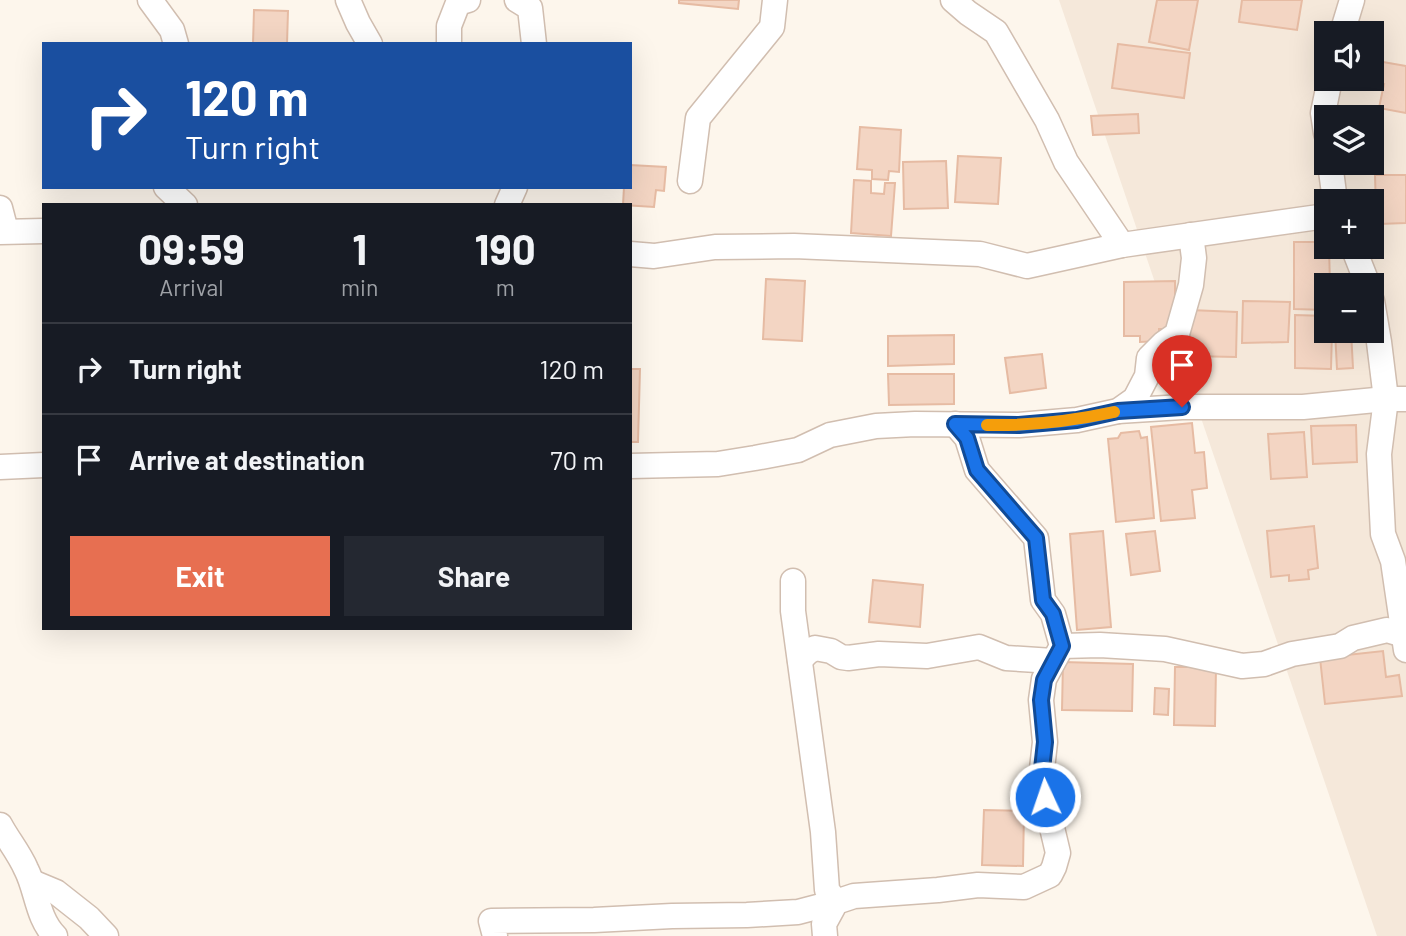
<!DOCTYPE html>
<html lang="en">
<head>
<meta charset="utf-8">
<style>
  body { margin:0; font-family:Barlow,sans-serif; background:#242831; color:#f1f3f6; height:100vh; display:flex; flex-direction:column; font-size:26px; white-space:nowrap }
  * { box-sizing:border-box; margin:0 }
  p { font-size:23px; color:#9ea1a6 }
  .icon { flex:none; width:38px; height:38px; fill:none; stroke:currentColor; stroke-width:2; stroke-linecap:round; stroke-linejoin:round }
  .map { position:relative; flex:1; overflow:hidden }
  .details { position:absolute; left:42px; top:203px; width:590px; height:427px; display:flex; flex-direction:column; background:#171b24; border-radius:0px; box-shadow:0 7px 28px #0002 }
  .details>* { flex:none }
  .hud { position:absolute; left:42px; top:42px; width:590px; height:147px; border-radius:0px; box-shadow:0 7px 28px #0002; background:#1a4fa0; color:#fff; overflow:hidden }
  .buttons { position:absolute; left:1314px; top:21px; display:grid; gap:14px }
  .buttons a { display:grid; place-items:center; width:70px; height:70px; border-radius:0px; background:#171b24; box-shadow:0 7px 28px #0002; font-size:35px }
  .pin { position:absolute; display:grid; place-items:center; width:60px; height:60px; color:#fff; margin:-72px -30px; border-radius:50% 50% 50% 0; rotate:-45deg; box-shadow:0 0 7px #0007 }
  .pin .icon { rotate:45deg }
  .me { position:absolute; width:77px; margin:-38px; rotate:357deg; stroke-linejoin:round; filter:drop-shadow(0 0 5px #0008) }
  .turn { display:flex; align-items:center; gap:24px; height:147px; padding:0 28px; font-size:32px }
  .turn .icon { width:91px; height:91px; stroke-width:2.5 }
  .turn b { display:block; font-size:49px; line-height:60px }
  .eta { display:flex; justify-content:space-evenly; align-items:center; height:119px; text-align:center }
  .eta b { font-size:42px; font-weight:700; line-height:49px }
  .primary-button { display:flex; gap:14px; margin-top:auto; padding:14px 28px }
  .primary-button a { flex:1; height:80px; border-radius:0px; background:#e76f51; color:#fff; font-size:28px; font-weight:700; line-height:80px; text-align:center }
  .primary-button a+a { background:#242831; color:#f1f3f6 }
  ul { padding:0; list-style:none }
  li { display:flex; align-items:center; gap:21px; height:91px; padding:0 28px; border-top:2px solid #363941 }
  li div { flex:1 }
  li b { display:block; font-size:26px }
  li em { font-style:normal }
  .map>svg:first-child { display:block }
</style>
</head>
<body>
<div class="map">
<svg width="1406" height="936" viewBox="0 0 1406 936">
  <rect width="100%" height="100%" fill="#fdf6ec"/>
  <path fill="#f5e8da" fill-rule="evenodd" d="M1059,0H1406V936H1377ZM1326,33H1372V79H1326ZM1326,117H1372V163H1326ZM1326,201H1372V247H1326ZM1326,285H1372V331H1326Z"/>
  <g fill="#f3d5c3" stroke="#e6bba3" stroke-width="2">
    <polygon points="679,0 739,0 738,9 679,3"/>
    <polygon points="1157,0 1198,0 1189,50 1149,42"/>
    <polygon points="1242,0 1302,0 1297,30 1239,22"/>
    <polygon points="254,10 288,11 287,44 253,44"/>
    <polygon points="1118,44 1190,53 1184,98 1112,88"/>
    <polygon points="1383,62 1406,66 1406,113 1379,108 1384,84 1379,83"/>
    <polygon points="1138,114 1139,133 1093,135 1091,116"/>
    <polygon points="860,127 901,130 899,172 889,171 888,180 872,179 872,170 857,169"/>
    <polygon points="958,156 1001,158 998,204 955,202"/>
    <polygon points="946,161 948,208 904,209 903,162"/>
    <polygon points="630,165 666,167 664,191 656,190 654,207 623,205 624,187 630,187"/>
    <polygon points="1375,175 1406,175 1406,223 1379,224 1379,209 1376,210"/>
    <polygon points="854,180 871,181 871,193 884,194 885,183 895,183 891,236 851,233"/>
    <polygon points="1294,242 1326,242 1326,247 1329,247 1330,285 1326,285 1326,310 1294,309"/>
    <polygon points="766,279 805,281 802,341 763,339"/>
    <polygon points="1175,281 1175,329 1159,329 1159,341 1140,342 1140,336 1124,336 1124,282"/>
    <polygon points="1243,301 1290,302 1288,342 1242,343"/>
    <polygon points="1190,310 1237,312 1236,357 1189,356"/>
    <polygon points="1295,315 1326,316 1326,331 1332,331 1331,369 1295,368"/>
    <polygon points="1335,331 1351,331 1353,368 1337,369"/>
    <polygon points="954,335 954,364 888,366 888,336"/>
    <polygon points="1042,354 1046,388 1010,393 1005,358"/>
    <polygon points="630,369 640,369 638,442 630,442"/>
    <polygon points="888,374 954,374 954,404 889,405"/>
    <polygon points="1192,423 1195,453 1204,452 1207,488 1192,490 1195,518 1161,521 1151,427"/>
    <polygon points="1356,425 1357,462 1313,464 1311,426"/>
    <polygon points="1139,431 1141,438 1147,437 1154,518 1116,522 1108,439 1118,438 1121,433"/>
    <polygon points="1304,432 1307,477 1271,479 1268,434"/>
    <polygon points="1314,526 1318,568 1308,570 1309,579 1289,581 1289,575 1271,577 1267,531"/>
    <polygon points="1103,531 1111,627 1077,630 1070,534"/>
    <polygon points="1155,531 1160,571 1131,575 1126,534"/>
    <polygon points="873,580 923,585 920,627 869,622"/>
    <polygon points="1383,651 1386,677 1399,675 1402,696 1325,704 1320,658"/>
    <polygon points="1063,662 1133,664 1132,711 1062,710"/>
    <polygon points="1175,667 1216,667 1215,726 1174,725"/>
    <polygon points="1155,688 1169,689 1168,715 1154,714"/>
    <polygon points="984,810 1024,811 1023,866 982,865"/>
  </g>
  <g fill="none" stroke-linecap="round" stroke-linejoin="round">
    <g stroke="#d1beb0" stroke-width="27">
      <g id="minor">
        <polyline points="150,0 172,30 176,44"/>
        <polyline points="348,0 358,23 370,44"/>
        <polyline points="517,0 530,8 534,44"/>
        <polyline points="953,0 968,13 996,32 1047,120 1066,162 1122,245"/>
        <polyline points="1342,33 1352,0"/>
        <polyline points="449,44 449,26 458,3 468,0"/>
        <polyline points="1326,133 1323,113 1330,79"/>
        <polyline points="1330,163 1335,201"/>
        <polyline points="690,181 698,118 772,27 775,0"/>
        <polyline points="166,187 185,205"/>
        <polyline points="507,205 515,187"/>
        <polyline points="0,208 6,231"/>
        <polyline points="0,232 44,231"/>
        <polyline points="1353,247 1368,285"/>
        <polyline points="630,254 654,256 715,247 794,246 980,254 1027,266 1122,245 1326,216"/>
        <polyline points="1372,301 1379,342 1386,399 1379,454 1383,534 1393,561 1406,650"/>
        <polyline points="1118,411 1182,407 1303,407 1386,399 1406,399"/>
        <polyline points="630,466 718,464 755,458 798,450 830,435 876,426 915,424 1019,425 1077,420 1118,411 1135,399 1147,376 1149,358 1164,343 1177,334 1191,285 1194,258 1191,235"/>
        <polyline points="0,467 44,465"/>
        <polyline points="1062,646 1100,645 1165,649 1242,666 1264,664 1292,654 1340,646 1353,638 1387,630 1404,635"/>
        <polyline points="800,660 808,652 815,648 831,651 841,657 848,658 879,654 927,656 979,647 1006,658 1053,661"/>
        <path d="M0,825C8,840 19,853 26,869C37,890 37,918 55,936"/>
        <polyline points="32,882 56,892 89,918 106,936"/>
        <polyline points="495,936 491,921 594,920 672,916 747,915 798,912 836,902 827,890 823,832 793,611 793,581"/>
        <polyline points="825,936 824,924 836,902 854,896 938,890 978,885 1024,887 1050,875 1054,867 1058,853 1045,798 1042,769 1045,742 1041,700 1044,679 1062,646 1053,614 1043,600 1036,538 977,470 967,438 955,424"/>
      </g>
    </g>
    <use href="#minor" stroke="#fff" stroke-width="24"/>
  </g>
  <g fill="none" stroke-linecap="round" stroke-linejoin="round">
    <g stroke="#114b97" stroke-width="18">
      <polyline id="route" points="1045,797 1042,769 1045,742 1041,700 1044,680 1062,646 1053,614 1043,600 1036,538 977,470 967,438 955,424 1019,425 1077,420 1118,411 1182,407"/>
    </g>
    <use href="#route" stroke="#1a73e8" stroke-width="12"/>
    <path stroke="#f59e0b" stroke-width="12" d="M987,425C1030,426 1072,421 1114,412"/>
  </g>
</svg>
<div class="buttons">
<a><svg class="icon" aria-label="sound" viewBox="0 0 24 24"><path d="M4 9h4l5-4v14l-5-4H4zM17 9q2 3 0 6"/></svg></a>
<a><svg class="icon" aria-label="layers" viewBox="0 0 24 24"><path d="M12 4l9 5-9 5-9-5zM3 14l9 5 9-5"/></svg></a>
<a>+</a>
<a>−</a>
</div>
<div class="pin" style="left:1182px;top:407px;background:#d93025"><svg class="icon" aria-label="arrive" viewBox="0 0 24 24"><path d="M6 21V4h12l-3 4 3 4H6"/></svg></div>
<svg class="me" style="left:1045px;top:797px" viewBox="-20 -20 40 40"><circle r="17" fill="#1a73e8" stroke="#fff" stroke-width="3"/><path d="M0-11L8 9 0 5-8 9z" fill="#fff"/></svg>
<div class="hud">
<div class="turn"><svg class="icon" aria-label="right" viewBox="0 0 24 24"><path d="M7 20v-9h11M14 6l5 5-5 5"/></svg><div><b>120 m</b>Turn right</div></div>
</div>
<section class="details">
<div class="eta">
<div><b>09:59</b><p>Arrival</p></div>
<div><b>1</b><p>min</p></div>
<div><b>190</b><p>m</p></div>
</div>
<ul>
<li><svg class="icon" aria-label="right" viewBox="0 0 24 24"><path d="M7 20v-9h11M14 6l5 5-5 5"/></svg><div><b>Turn right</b></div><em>120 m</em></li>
<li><svg class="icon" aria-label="arrive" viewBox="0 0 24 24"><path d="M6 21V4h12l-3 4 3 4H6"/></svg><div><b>Arrive at destination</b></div><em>70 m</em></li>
</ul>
<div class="primary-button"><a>Exit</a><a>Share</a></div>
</section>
</div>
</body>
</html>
